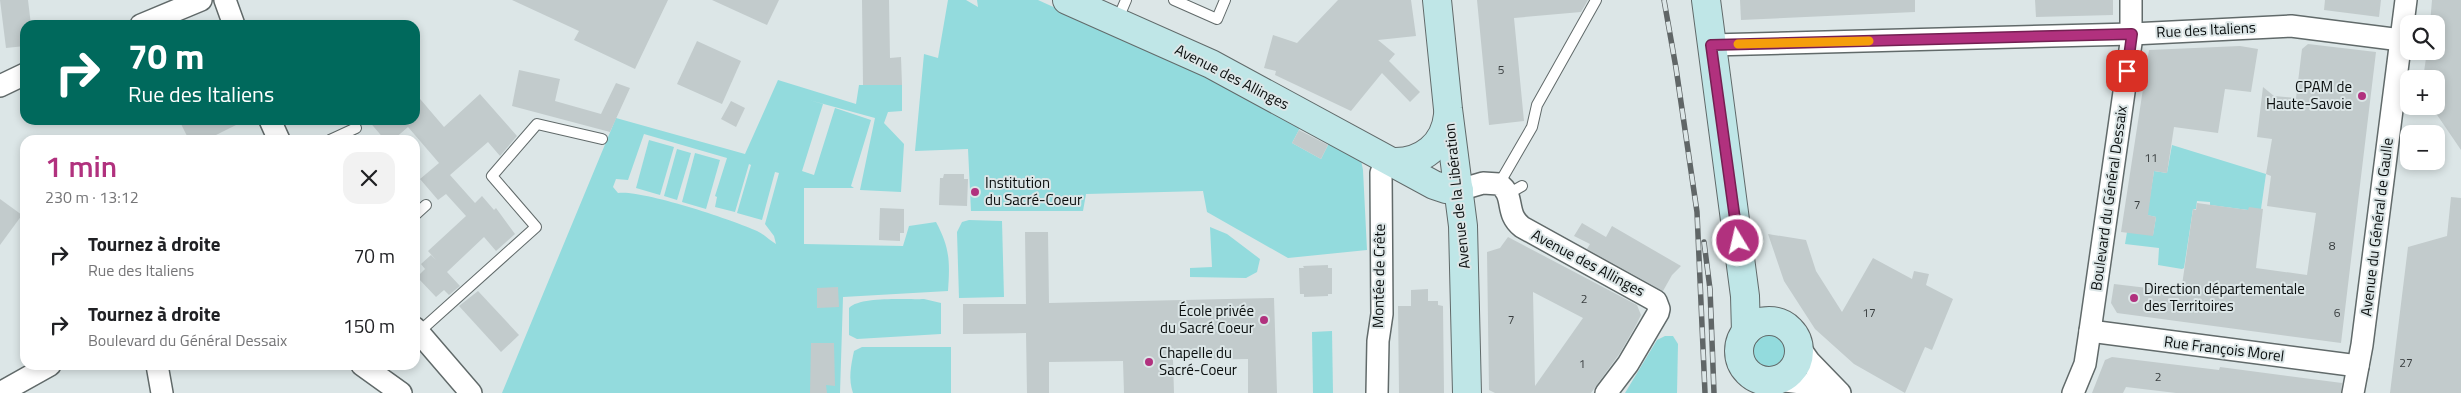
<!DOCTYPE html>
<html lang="fr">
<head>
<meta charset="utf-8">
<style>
  body { margin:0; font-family:"Titillium Web",sans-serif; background:#f2f2f2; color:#202124; height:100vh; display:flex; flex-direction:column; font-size:19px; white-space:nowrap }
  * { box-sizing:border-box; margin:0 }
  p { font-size:16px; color:#757577 }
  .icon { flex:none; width:28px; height:28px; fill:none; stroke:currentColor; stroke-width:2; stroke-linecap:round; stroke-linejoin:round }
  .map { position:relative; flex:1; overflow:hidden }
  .drawer { position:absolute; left:20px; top:135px; width:400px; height:235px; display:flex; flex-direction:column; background:#fff; border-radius:15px; box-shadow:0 2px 8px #0003 }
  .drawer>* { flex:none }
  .guide { position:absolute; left:20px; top:20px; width:400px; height:105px; border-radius:15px; box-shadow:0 2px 8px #0003; background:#00695c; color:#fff; overflow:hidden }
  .controls { position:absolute; left:2400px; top:15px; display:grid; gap:10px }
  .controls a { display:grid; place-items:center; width:45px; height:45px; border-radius:10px; background:#fff; box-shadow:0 2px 8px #0003; font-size:25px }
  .pin { position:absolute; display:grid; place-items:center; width:42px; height:42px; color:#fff; margin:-21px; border-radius:10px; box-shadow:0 2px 8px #0006 }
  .me { position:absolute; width:55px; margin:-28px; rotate:351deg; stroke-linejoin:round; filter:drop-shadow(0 0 4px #0008) }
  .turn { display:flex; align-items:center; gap:18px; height:105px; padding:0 25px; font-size:22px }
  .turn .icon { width:65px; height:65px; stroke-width:2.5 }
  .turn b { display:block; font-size:35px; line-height:42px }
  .round { display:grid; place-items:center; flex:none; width:52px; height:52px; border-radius:15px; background:#f2f2f2 }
  .headline { display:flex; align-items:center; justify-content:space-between; height:85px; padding:0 25px }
  h1 { font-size:30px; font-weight:600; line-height:38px; color:#b1317e }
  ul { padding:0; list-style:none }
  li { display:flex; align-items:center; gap:15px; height:70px; padding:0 25px }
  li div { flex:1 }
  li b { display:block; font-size:19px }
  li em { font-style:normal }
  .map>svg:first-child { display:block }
</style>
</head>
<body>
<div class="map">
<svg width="2461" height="393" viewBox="0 0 2461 393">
  <rect width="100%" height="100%" fill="#dce6e7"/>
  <g fill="#93dbdd" fill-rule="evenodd">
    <polygon points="948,0 966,0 978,7 977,0 1038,0 1219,82 1301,126 1292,143 1321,159 1330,141 1361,160 1363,170 1367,250 1288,258 1207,212 1203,191 1086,194 1083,211 971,211 968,149 915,151 924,54 938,58"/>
    <path d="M778,80L856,104L859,85H902V111L888,112L884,123L904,144L901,192L860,190L875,118L809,100L823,104L802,171L814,175L835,108L871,120L851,186L854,188H804V244L903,246L909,226L936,222C950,248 950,262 948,291L843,297L840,393H502L616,118L745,154ZM644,134L727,158L715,196L717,197L715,207L735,212L749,164L751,165L737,213L762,220L775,172L779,173L765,224L774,236L776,244C769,240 764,234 757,231C734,220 640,189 618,193L613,187L616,179L628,180Z"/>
    <polygon points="649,140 674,147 660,195 636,188"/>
    <polygon points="2172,145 2266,174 2261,209 2248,210 2210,205 2210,202 2197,201 2196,209 2193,209 2184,268 2182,269 2158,265 2159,248 2125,244 2127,232 2153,235 2156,217 2147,215 2154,171 2167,173"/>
    <polygon points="677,149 691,153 677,200 664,196"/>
    <polygon points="695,153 720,160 706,209 682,202"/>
    <polygon points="969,220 1002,221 1004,297 959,298 957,232 962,222"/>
    <polygon points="1210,227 1227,234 1260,259 1257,272 1246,278 1190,277 1190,268 1212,267"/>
    <path d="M924,299L941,303V334L857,339L849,335V308C861,296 906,300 924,299Z"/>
    <polygon points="1332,331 1333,393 1313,393 1312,332"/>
    <circle cx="1769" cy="351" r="16"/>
    <polygon points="1665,336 1673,336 1678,344 1677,393 1625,393 1657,340"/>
    <path d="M862,347H951V393H853C848,379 851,365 854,351Z"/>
  </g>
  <g fill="#c2cbcc" fill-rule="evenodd">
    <polygon points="0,0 28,0 31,25 25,25 25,46 6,48"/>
    <polygon points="512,0 668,0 635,69 574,40 579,31"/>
    <polygon points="712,0 779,0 767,25"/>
    <polygon points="862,0 889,0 890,58 901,57 902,85 863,85"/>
    <polygon points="1338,0 1411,0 1416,36 1378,40 1395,54 1389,61 1420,92 1410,102 1382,73 1351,111 1275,75 1276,71 1264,68 1273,35 1297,43"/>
    <polygon points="1477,0 1588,0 1581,12 1514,18 1524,121 1489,125"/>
    <polygon points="1740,0 1915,0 1915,12 1741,20"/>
    <polygon points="2035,0 2113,0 2113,15 2036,17"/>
    <polygon points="2325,0 2381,0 2379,17 2324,10"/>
    <polygon points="2432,0 2461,0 2461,150 2431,106 2436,106 2436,79 2423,79 2427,51 2436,51 2436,24 2430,24"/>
    <polygon points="697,41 741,61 722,104 677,84"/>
    <polygon points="2308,44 2376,52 2341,343 2117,313 2111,303 2114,284 2181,292 2193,209 2196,210 2197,203 2248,210 2249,207 2263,209 2256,268 2307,275 2316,213 2267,206 2271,176 2266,174 2272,139 2257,137 2263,87 2274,96 2296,98 2302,49"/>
    <polygon points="2240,46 2258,49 2251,92 2225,89 2218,133 2174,127 2167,173 2154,171 2148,215 2156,217 2153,236 2121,232 2149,50"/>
    <polygon points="519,70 560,79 555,101 601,114 616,83 630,88 610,132 512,106"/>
    <polygon points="415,93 444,127 480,94 517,136 500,156 488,142 450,175 475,203 482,196 494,210 496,208 515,234 496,251 484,237 447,272 460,286 449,295 444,290 436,297 417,277 425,269 421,264 431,255 436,260 428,251 466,216 446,194 438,200 420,179 439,163 408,127 393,140 385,140 368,120 415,120"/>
    <polygon points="731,101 745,108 736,127 721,119"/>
    <polygon points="179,120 246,120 206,140 189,140"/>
    <polygon points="1299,130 1328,145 1321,159 1292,143"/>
    <polygon points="944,174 964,174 964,179 968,179 967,206 939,205 940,178 943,178"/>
    <polygon points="2451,197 2461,198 2461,393 2390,393 2408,247 2447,236"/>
    <polygon points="0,199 22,215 0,245"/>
    <polygon points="880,208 904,209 904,233 900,233 900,241 879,240"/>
    <polygon points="1582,223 1606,237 1612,226 1681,266 1672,275 1663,291 1587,249 1590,244 1574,236"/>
    <polygon points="1025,232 1048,232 1049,303 1274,298 1277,393 1248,393 1248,359 1173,360 1174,393 1124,393 1123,361 1049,362 1049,393 1027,393 1026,333 963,334 963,304 1026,304"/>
    <polygon points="1768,234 1806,240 1816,271 1842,312 1873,258 1912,279 1914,271 1929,274 1926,285 1953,299 1932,350 1925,347 1905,393 1854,364 1815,329 1784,281"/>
    <path d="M1508,237L1637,305L1641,315L1635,327L1620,353L1591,393H1495L1489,390L1487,252L1500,248ZM1533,292L1583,318L1535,386Z"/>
    <polygon points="1328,265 1328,268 1332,268 1332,294 1328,294 1328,296 1304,297 1304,294 1300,294 1299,268 1304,268 1303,266"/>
    <polygon points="838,287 839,307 817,308 817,288"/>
    <polygon points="1428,289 1428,301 1438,301 1438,305 1443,306 1444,393 1399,393 1398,306 1411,306 1411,290"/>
    <polygon points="478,291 519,335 501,352 459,306"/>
    <polygon points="811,343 834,343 835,386 826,385 827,393 810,393"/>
    <polygon points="2112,357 2219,370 2220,367 2342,383 2341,393 2176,393 2126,387 2123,393 2092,393 2105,360"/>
  </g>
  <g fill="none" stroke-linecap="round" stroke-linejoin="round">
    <g stroke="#616a6a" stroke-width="12">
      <g id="lane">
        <polyline points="1174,0 1217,19 1225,0"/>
        <polyline points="1117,21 1126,0"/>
        <polyline points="330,140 356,128"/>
        <polyline points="1499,184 1532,127 1537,105 1596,0"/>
        <polyline points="1508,194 1522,186"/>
        <polyline points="415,215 426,205"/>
        <polyline points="419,332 536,227 492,176 537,124 602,139"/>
      </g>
    </g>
    <g stroke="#616a6a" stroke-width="24">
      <g id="street">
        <polyline points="225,0 234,25"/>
        <polyline points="141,25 201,0"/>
        <polyline points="1711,45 2132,34 2291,26 2401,40"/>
        <polyline points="0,86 25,74"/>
        <polyline points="270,120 279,140"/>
        <path d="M1459,190L1483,183L1499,184C1516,196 1504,213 1522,227L1656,301L1659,309L1658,313L1628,364L1606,393"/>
        <polyline points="415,328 471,393"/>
        <polyline points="2090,331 2358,366"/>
        <polyline points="1797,344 1809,361 1840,393"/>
        <polyline points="157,365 162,393"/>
        <polyline points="362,365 401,393"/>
        <polyline points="1777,380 1801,383 1834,393"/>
        <polyline points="0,393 50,365"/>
        <polyline points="1377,393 1378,341 1382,314 1381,173 1386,159"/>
        <polyline points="2073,393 2085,364 2090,331 2131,43 2131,0"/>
        <polyline points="2353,393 2362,345 2406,0"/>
      </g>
    </g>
    <g stroke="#616a6a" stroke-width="30">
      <g id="secondary">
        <polyline points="1067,0 1211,64 1434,185 1446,189 1459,190"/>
        <polyline points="1437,0 1448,109 1463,226 1467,393"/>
        <polyline points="1706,0 1745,296 1746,332"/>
        <path d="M1393,162C1422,163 1445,145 1448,115"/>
        <circle cx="1769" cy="351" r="30"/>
      </g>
    </g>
    <use href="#lane" stroke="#fff" stroke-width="10"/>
    <use href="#street" stroke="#fff" stroke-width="21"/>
    <use href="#secondary" stroke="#bfe6e7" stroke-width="28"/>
    <g stroke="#606667" stroke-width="5.5">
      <g id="rail">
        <polyline points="1664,0 1676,68 1697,212 1705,393"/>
        <polyline points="1704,242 1710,289 1714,393"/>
      </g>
    </g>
    <use href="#rail" stroke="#dce6e7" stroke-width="4" stroke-dasharray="11" stroke-linecap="butt"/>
  </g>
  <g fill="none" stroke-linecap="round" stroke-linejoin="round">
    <g stroke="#732052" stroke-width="12">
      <polyline id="route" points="1738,241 1711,45 2132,34 2127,71"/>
    </g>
    <use href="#route" stroke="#b1317e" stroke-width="9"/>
    <polyline stroke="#f59e0b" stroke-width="9" points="1738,44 1869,41"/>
  </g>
  <g fill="#b1317e" stroke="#dce6e7" stroke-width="2">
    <circle cx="2362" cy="96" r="5"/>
    <circle cx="975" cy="192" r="5"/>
    <circle cx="2134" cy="298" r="5"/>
    <circle cx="1264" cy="320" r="5"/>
    <circle cx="1149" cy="362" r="5"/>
  </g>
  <g text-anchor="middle" stroke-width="4" stroke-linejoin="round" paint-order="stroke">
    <g font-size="12" fill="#383d3e">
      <text x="1501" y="74">5</text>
      <text x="2151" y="162">11</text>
      <text x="2137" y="209">7</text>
      <text x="2332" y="250">8</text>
      <text x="1584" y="303">2</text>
      <text x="1869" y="317">17</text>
      <text x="2337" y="317">6</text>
      <text x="1511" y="324">7</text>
      <text x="2406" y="367">27</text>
      <text x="1582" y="368">1</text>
      <text x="2158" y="381">2</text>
    </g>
    <g font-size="15" fill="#0a0e0e" stroke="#dce6e7">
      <text transform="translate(2206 30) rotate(-3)" y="5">Rue des Italiens</text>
      <text transform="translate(1232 77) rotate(27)" y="5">Avenue des Allinges</text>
      <text transform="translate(1457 196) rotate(-96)" y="5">Avenue de la Libération</text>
      <text transform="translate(2109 198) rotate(-82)" y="5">Boulevard du Général Dessaix</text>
      <text transform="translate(2377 227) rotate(-83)" y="5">Avenue du Général de Gaulle</text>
      <text transform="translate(1588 263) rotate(28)" y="5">Avenue des Allinges</text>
      <text transform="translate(1379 276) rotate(-89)" y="5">Montée de Crête</text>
      <text transform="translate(2224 349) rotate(7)" y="5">Rue François Morel</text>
    </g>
    <g font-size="15" fill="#0a0e0e" stroke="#dce6e7" text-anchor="start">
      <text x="2352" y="92" text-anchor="end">CPAM de<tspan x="2352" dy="17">Haute-Savoie</tspan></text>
      <text x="985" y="188">Institution<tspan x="985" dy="17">du Sacré-Coeur</tspan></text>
      <text x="2144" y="294">Direction départementale<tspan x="2144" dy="17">des Territoires</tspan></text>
      <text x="1254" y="316" text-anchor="end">École privée<tspan x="1254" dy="17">du Sacré Coeur</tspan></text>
      <text x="1159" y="358">Chapelle du<tspan x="1159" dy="17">Sacré-Coeur</tspan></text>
    </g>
  </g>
</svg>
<div class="controls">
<a><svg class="icon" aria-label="search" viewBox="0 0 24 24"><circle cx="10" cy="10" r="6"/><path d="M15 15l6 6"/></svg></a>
<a>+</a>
<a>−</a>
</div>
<div class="pin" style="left:2127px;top:71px;background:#d93025"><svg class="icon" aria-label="arrive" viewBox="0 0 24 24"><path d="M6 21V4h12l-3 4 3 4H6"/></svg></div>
<svg class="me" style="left:1738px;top:241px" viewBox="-20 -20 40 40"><circle r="17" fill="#b1317e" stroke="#fff" stroke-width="3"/><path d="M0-11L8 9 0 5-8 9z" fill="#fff"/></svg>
<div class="guide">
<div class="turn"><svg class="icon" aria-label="right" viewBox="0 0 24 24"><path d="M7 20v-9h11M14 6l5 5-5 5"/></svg><div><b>70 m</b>Rue des Italiens</div></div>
</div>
<section class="drawer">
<div class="headline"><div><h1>1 min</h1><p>230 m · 13:12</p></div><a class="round"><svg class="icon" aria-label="close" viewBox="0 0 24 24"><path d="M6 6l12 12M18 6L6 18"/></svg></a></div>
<ul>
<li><svg class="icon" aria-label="right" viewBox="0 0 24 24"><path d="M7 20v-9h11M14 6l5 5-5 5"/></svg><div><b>Tournez à droite</b><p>Rue des Italiens</p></div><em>70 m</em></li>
<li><svg class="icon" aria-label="right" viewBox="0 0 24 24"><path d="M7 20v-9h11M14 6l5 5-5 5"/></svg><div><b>Tournez à droite</b><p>Boulevard du Général Dessaix</p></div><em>150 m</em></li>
</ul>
</section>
</div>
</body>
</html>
